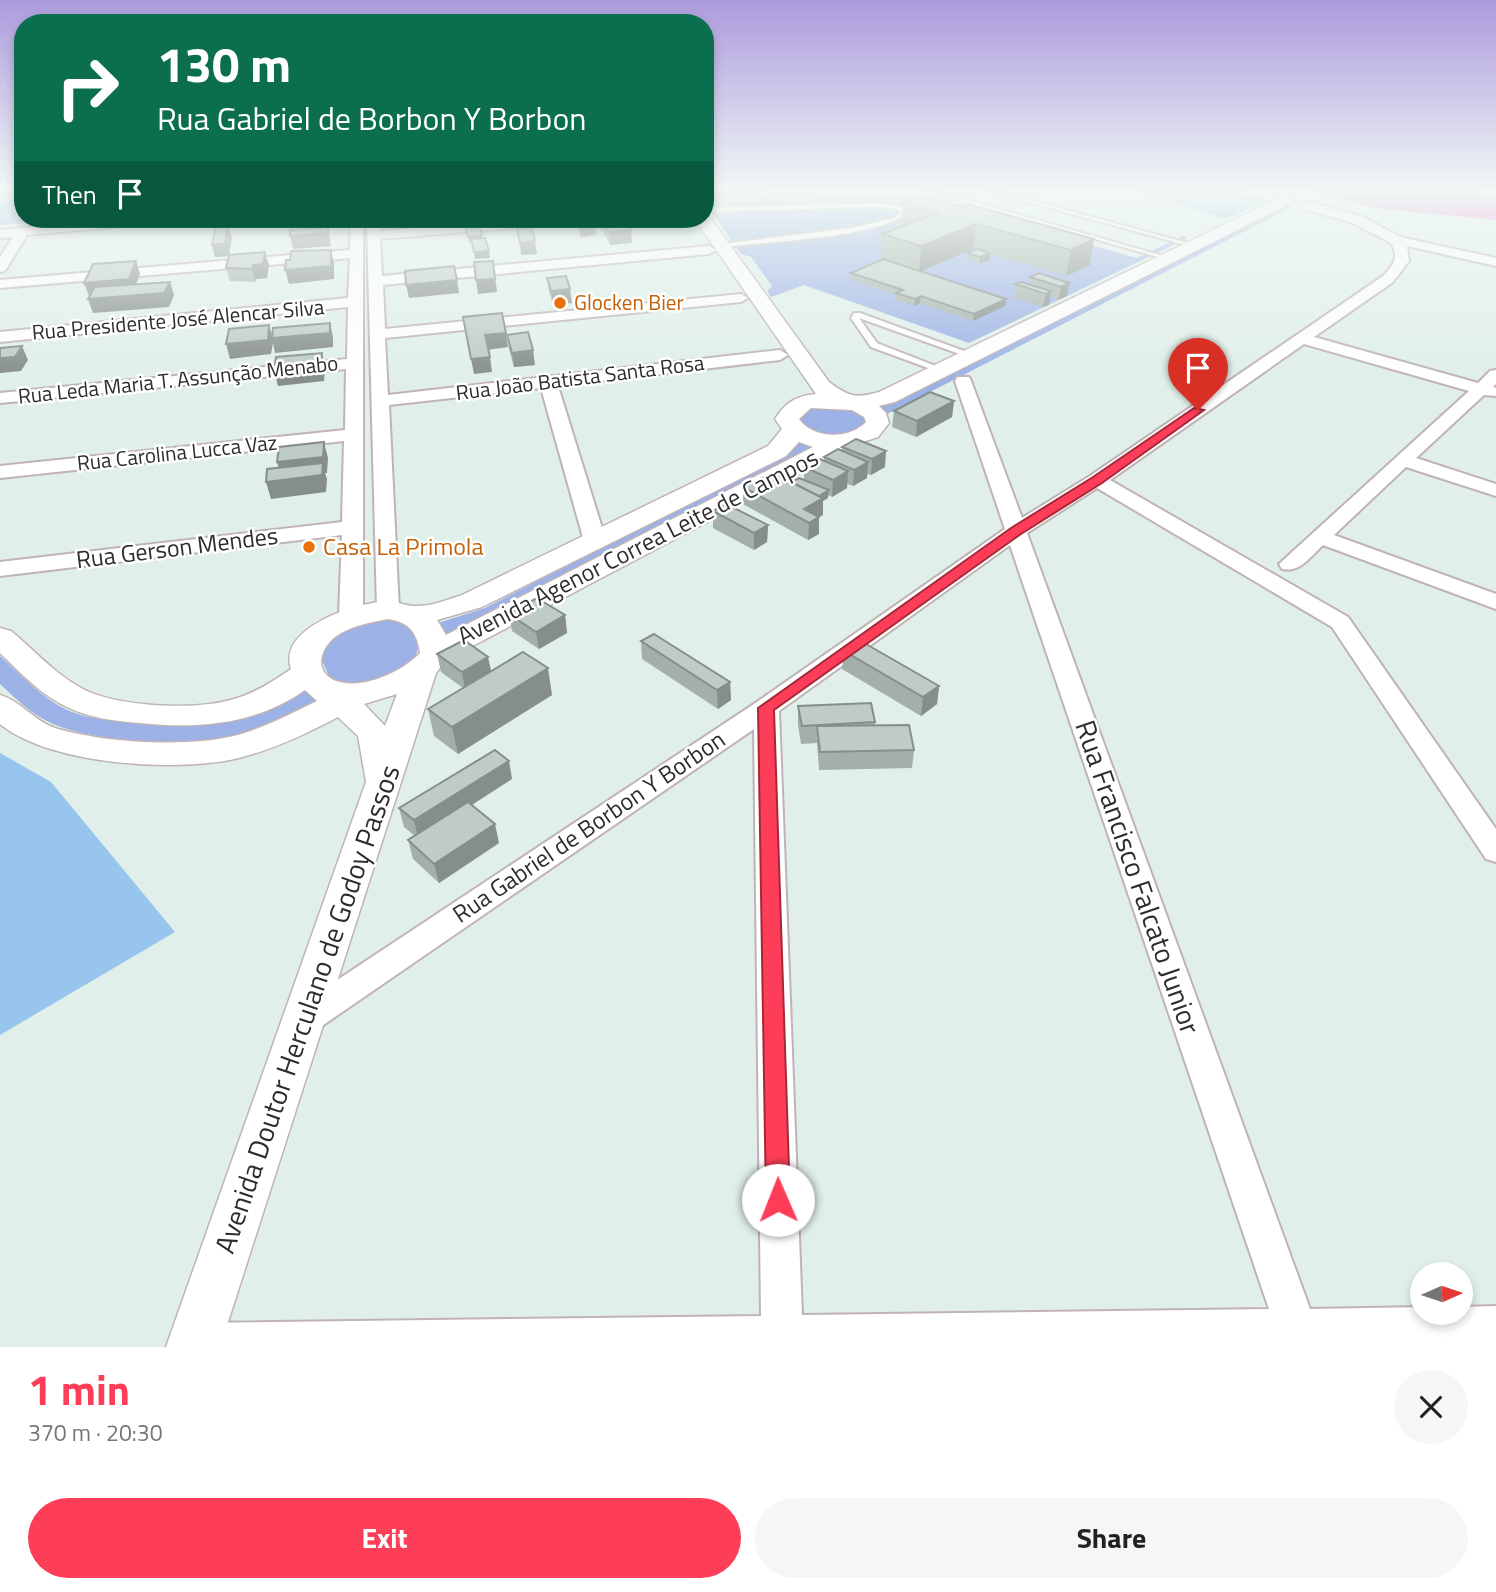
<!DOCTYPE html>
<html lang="en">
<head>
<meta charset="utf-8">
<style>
  body { margin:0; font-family:"Titillium Web",sans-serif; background:#f6f6f6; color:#202124; height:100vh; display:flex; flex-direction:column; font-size:26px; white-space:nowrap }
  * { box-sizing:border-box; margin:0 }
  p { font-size:23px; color:#757577 }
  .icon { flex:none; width:38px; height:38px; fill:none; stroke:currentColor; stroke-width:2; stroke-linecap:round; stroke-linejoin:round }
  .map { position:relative; height:1347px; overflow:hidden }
  .details { display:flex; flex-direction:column; background:#fff; flex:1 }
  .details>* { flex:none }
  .guide { position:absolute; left:14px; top:14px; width:700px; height:214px; border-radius:28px; box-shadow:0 4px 10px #0003; background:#0b6e4f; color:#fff; overflow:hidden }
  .needle { width:46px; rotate:87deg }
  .buttons { position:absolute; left:1410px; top:1262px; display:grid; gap:14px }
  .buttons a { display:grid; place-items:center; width:63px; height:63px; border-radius:50%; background:#fff; box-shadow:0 4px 10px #0003; font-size:35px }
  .pin { position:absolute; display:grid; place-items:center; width:60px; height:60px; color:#fff; margin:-72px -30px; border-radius:50% 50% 50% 0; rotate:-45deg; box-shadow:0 0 7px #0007 }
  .pin .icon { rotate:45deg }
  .me { position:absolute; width:77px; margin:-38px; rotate:359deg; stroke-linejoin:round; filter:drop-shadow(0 0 5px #0008) }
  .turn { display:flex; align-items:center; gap:24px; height:147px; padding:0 28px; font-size:32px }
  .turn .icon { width:91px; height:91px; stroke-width:2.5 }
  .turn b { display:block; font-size:49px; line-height:60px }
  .then { display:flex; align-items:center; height:66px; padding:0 28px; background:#0003; gap:14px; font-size:26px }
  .round { display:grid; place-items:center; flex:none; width:74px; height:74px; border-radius:37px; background:#f6f6f6 }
  .summary { display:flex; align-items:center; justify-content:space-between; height:119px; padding:0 28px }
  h1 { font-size:42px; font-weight:700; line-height:52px; color:#fe3e58 }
  .button { display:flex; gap:14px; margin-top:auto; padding:14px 28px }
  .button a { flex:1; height:80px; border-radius:42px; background:#fe3e58; color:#fff; font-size:28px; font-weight:700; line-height:80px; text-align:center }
  .button a+a { background:#f6f6f6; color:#202124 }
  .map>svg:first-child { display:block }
</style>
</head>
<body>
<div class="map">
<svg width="1496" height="1347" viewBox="0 0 1496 1347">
  <rect width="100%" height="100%" fill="#e0efe9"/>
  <g fill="#9cb1e6">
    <polygon points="0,191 23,191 23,219 86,219 0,225"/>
    <polygon points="705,191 911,193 1137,258 1182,236 1188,238 969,343 804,285 771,297 767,291 772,286 751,257 741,254 705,202"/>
    <polygon points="1135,191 1242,191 1267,200 1227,219"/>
    <polygon points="1281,206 1292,207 885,415 876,406"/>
    <polygon points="808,407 859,410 869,422 866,428 830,438 797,425 799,412"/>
    <polygon points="801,441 822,445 449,637 438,623 485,608 786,453"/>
    <path d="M371,617C381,618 394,617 403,622C431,635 417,663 397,676C388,682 359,686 349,684C342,683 335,679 329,676L321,659C331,631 343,626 371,617Z"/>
    <path d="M0,656C21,675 42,698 67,710C87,719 109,720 130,722C200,730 243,727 304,688L320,698C293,712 267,728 237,736C195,748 90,742 51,723C31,714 16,699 0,684Z"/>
  </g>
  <polygon fill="#98c5ed" points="0,753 51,782 175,932 0,1035"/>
  <polygon fill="#f272c9" points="1315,191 1474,191 1496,200 1496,220 1373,208"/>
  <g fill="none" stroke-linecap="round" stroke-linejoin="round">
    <g stroke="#c1b3b5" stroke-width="4">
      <g id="service">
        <polygon points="926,191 937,191 1170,258 1165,259"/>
        <polygon points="986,191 997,191 1195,245 1190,246"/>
        <path d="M875,203L899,206L909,212C880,238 764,242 722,247L720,246V244L851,228L894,218L902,212L896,209L875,207L705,212V208Z"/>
        <polygon points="854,313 860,313 975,355 968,357 859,318 877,343 946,370 939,372 871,347 851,318"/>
      </g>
    </g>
    <g stroke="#c1b3b5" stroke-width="4">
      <g id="minor">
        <path d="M1308,202L1363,217L1400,237L1496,258V266L1407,246L1409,261L1393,282L1314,337L1478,383L1490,371L1496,370V384L1493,387L1496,388V396L1484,395L1416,458L1496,484V496L1406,467L1334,535L1496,594V609L1323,545C1311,556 1300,573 1282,569L1279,564L1469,391L1304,344L1110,480L1348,617L1496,829V862L1486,859L1332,627L1097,488L1027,533L1310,1309L1423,1307V1312H1461V1307L1496,1306V1347H174L179,1329L194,1323L761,1316L754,729L316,1030L304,1034L292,1030L287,1020L292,1010L757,702L1005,529L955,381L957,377H969L971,381L1022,518L1090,476L1383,276C1394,265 1399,257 1391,243L1353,223L1304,209L1302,206ZM1010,545L1269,1309L802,1315L779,711Z"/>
        <polygon points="122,219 167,219 161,223 27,235 5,271 0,272 0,257 13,237 0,238 0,230"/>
        <polygon points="351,219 363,219 363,616 359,621 343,621 339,616 342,535 0,576 0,562 342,522 344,441 0,478 0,466 345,430 346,369 0,403 0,393 347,359 348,307 0,342 0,332 348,298 350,258 0,288 0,280 350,250"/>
        <polygon points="531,219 580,219 574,223 380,239 382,276 709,246 716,250 709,254 383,285 385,329 741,294 748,298 741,302 385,338 388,395 780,350 788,355 780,360 558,386 606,541 602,545 588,545 584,541 541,388 389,405 399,610 396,615 380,615 377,610 367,226 373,222 378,223 380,231"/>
      </g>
    </g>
    <g stroke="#c1b3b5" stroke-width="3">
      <path id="tertiary" d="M1285,195L1291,197L1293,200L1291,203L895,402L879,406L886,413L889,423L878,437L851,446L446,660L436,673L220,1347H166L366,782L358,736L338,717C306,734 274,749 239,758C177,773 50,765 0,724V695C21,701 34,721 55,728C103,743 189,748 238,735C266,727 292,713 317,701L305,690C255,725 198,729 140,723C115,721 89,718 67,707C41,695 21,673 0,653V628L11,631C34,650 55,674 81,688C115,707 197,711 234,699C255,693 274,681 291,669C277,627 357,603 387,601C396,601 405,606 414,606C430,607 447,600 462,595L768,446L782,429L775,419C786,402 796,396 816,394L695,219H705V215L709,216L829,382C848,396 855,399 879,392ZM811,408L852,410L864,417L866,422C849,440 813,439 799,419ZM799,442L813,447L446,635L437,620L482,607L786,456ZM388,619C409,622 417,632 420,653C402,672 363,690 336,681C328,678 321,671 321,662C324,630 363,624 388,619ZM397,694L385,726L364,704Z"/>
    </g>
    <use href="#service" fill="#fff" fill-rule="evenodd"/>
    <use href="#minor" fill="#fff" fill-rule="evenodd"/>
    <use href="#tertiary" fill="#fff" fill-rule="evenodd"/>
  </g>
  <g fill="#a4afaa">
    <polygon points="903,203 963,207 1094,239 1090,265 1066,276 990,254 989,260 980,264 967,260 967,253 975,250 973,249 921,271 1005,306 973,321 920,303 914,306 896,300 896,295 850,279 851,273 882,260 881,260 882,234 901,227"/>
    <polygon points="575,219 593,219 596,235 581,237 575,223"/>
    <polygon points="598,219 624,219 631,230 632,243 610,245 598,222"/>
    <polygon points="232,237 229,255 269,265 267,278 256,279 256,282 230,281 226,268 228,256 215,257 212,245"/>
    <polygon points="1030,277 1069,283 1067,296 1058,300 1050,297 1049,305 1043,307 1014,298 1015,284 1029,284"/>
    <polygon points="547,278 572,303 553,305 549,291"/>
    <polygon points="507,335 535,365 514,367 509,349"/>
    <polygon points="954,401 952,417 916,437 892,427 894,411"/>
    <polygon points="856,439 885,467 871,475 867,474 867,478 853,486 847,484 847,488 832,497 828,495 828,498 823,501 823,515 819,517 819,534 808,540 743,504 743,487 804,480 804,467 824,460 824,457 842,451 842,447"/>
    <polygon points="713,511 768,525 767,542 754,550 713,528"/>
    <polygon points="509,614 565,615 567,633 539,649 512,631"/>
    <polygon points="641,641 730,682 731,700 718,709 642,659"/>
    <polygon points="844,651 939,686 937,704 921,716 842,669"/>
    <polygon points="437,654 491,672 552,695 458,754 434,736 428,709 463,688 441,672"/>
    <polygon points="798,706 875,722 875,725 914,750 912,768 819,770 817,743 801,744 798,725"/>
    <polygon points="512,779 472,805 499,843 439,883 413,859 408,840 415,836 404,827 399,808"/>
  </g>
  <g fill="#868e8b">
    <polygon points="595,223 596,235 581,237 580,224"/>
    <polygon points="976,224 973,249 919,272 921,246"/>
    <polygon points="228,225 232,237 229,256 215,257 212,245"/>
    <polygon points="328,227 331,246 293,249 290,236"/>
    <polygon points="631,230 632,243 610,245 609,232"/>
    <polygon points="482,235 483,242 469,243 468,237"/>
    <polygon points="1094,239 1090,265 1066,276 1071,250"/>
    <polygon points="535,241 537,254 521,255 520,243"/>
    <polygon points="331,250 334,263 334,279 289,284 285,270"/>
    <polygon points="489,251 490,258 475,259 474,252"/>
    <polygon points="265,252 269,265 267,278 256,279 256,282 252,269 253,265"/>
    <polygon points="990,253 989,260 980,264 980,257"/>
    <polygon points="136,261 140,274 133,292 89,296 84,283"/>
    <polygon points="493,261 497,292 478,294 476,280"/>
    <polygon points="457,280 459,293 409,298 406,285"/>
    <polygon points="170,282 174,295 169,307 93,313 88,299"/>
    <polygon points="1069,283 1067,296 1058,300 1061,287"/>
    <polygon points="570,289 572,303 553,305 551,291"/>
    <polygon points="1051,291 1049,305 1043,307 1046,294"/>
    <polygon points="921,296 920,303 914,306 915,299"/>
    <polygon points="1006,299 1005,306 973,321 974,314"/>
    <polygon points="330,323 333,337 333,347 275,353 273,343 271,354 230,359 226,344 269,325 273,338"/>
    <polygon points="506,333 508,347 487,350 485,335"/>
    <polygon points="22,346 28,360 21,371 0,373 0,358"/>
    <polygon points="533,350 535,365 514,367 512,353"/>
    <polygon points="322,353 325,367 324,381 278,386 274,371"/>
    <polygon points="490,357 492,372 474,374 471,359"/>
    <polygon points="954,401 952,417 916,437 917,421"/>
    <polygon points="324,442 328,458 327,473 325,473 327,479 326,492 271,499 266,482 282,478 277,462"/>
    <polygon points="886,451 885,467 871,475 872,459"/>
    <polygon points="868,462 867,478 853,486 854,470"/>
    <polygon points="848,471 847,488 832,497 833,480"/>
    <polygon points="829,490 828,498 823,501 823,515 808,522 804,509 815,499"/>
    <polygon points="819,517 819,534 808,540 809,523"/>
    <polygon points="768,525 767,542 754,550 754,533"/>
    <polygon points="565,615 567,633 539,649 536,632"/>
    <polygon points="488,657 492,675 465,690 462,672"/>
    <polygon points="548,668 552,695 458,754 452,727"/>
    <polygon points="730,682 731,700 718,709 717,690"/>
    <polygon points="939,686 937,704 921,716 923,697"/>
    <polygon points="509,761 512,779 418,839 414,820"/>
    <polygon points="495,824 499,843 439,883 434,864"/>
  </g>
  <g fill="#bfcbc6" stroke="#868e8b" stroke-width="2">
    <polygon points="924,196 963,207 970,205 1094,239 1071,250 976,224 921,246 882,234 938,213 903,203"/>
    <polygon points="578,219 593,219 595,223 580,224"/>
    <polygon points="602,219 624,219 631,230 609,232"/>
    <polygon points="478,223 482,235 468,237 464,224"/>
    <polygon points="228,225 225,243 212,245 216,226"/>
    <polygon points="328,227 328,233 290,236 290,230"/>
    <polygon points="532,228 535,241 520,243 517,229"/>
    <polygon points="485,238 489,251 474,252 471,239"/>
    <polygon points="977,249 990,253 980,257 967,253"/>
    <polygon points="331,250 331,266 285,270 286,260 290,260 291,251"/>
    <polygon points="265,252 263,264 253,265 252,269 226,268 229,255"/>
    <polygon points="883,259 1006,299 974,314 921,296 915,299 896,293 903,290 851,273"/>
    <polygon points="136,261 129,279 84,283 93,264"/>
    <polygon points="493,261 495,279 476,280 474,262"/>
    <polygon points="454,266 457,280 406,285 405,271"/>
    <polygon points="1039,273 1069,283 1061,287 1030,277"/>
    <polygon points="566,276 570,289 551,291 547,278"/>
    <polygon points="170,282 164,293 88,299 95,287"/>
    <polygon points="1021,282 1051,291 1046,294 1015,284"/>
    <polygon points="502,313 506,333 485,335 490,357 471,359 463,317"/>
    <polygon points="330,323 330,333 272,338 273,328"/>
    <polygon points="269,325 268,340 226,344 229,329"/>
    <polygon points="528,332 533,350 512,353 507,335"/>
    <polygon points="22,346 15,357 0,358 0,348"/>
    <polygon points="322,353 321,366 274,371 276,357"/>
    <polygon points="930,392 954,401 917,421 894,411"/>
    <polygon points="856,439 886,451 872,459 842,447"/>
    <polygon points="324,442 323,457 277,462 279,447"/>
    <polygon points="838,449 868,462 854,470 824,457"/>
    <polygon points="820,459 848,471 833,480 804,467"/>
    <polygon points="323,463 322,475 266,482 267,469"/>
    <polygon points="773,473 823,498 804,509 819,517 809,523 743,487"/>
    <polygon points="799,478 829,490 819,496 791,482"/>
    <polygon points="726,504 768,525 754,533 713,511"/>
    <polygon points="537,598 565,615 536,632 509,614"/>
    <polygon points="654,634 730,682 717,690 641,641"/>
    <polygon points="464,640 488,657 462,672 437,654"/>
    <polygon points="859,640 939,686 923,697 844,651"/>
    <polygon points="523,652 548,668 452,727 428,709"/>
    <polygon points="871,703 875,722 802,726 798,706"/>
    <polygon points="909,725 914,750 820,752 817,726"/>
    <polygon points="495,750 509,761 414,820 399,808"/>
    <polygon points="468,802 495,824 434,864 408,840"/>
  </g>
  <linearGradient id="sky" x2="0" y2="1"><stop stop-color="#ac9adc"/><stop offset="0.5" stop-color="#f1f8f5"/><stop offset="1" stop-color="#f1f8f5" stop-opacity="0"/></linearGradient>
  <rect width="1496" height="380" fill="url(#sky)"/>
  <polygon fill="#fe3e58" stroke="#a52839" stroke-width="2" points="1194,408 1204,410 1102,483 1021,534 774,710 790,1200 787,1209 778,1212 769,1209 766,1200 758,708 1011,528 1093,477"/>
  <g fill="#e8710a" stroke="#fff" stroke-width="2.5">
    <circle cx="560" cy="303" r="7"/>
    <circle cx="309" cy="547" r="7"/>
  </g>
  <g text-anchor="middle" stroke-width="5" stroke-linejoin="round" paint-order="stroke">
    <g font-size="21" fill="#c56008" stroke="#fff" text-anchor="start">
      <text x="574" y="310">Glocken Bier</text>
    </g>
    <g font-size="21" fill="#2d2d2d" stroke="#fff">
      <text transform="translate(178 320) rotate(-5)" y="7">Rua Presidente José Alencar Silva</text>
      <text transform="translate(580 378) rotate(-7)" y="7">Rua João Batista Santa Rosa</text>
      <text transform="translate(178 380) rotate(-6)" y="7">Rua Leda Maria T. Assunção Menabo</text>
      <text transform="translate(177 453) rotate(-6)" y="7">Rua Carolina Lucca Vaz</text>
    </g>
    <g font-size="24" fill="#c56008" stroke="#fff" text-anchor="start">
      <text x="323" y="555">Casa La Primola</text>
    </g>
    <g font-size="24" fill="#2d2d2d" stroke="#fff">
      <text transform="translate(638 547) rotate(-27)" y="8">Avenida Agenor Correa Leite de Campos</text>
      <text transform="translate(177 548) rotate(-7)" y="8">Rua Gerson Mendes</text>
      <text transform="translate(589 827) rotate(-34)" y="8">Rua Gabriel de Borbon Y Borbon</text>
    </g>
    <g font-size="28" fill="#2d2d2d" stroke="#fff">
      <text transform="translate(1138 877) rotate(71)" y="10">Rua Francisco Falcato Junior</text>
      <text transform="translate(307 1009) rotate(-71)" y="10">Avenida Doutor Herculano de Godoy Passos</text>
    </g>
  </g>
</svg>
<div class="buttons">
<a><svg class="needle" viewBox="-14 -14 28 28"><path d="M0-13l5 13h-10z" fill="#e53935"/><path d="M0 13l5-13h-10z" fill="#757577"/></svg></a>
</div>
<div class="pin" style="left:1198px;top:410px;background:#d93025"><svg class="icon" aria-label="arrive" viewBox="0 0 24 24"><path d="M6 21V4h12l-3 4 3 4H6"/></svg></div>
<svg class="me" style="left:778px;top:1200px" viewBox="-20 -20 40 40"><circle r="19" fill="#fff"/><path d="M0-13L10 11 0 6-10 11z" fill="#fe3e58"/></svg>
<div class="guide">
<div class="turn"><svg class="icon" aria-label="right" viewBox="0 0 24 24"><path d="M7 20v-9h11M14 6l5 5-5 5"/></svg><div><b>130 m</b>Rua Gabriel de Borbon Y Borbon</div></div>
<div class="then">Then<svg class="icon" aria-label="arrive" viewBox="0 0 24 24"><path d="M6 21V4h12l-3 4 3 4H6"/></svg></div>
</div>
</div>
<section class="details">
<div class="summary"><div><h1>1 min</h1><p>370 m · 20:30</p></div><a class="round"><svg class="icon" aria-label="close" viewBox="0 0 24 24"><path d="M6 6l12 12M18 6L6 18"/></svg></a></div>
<div class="button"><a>Exit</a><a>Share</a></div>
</section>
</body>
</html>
